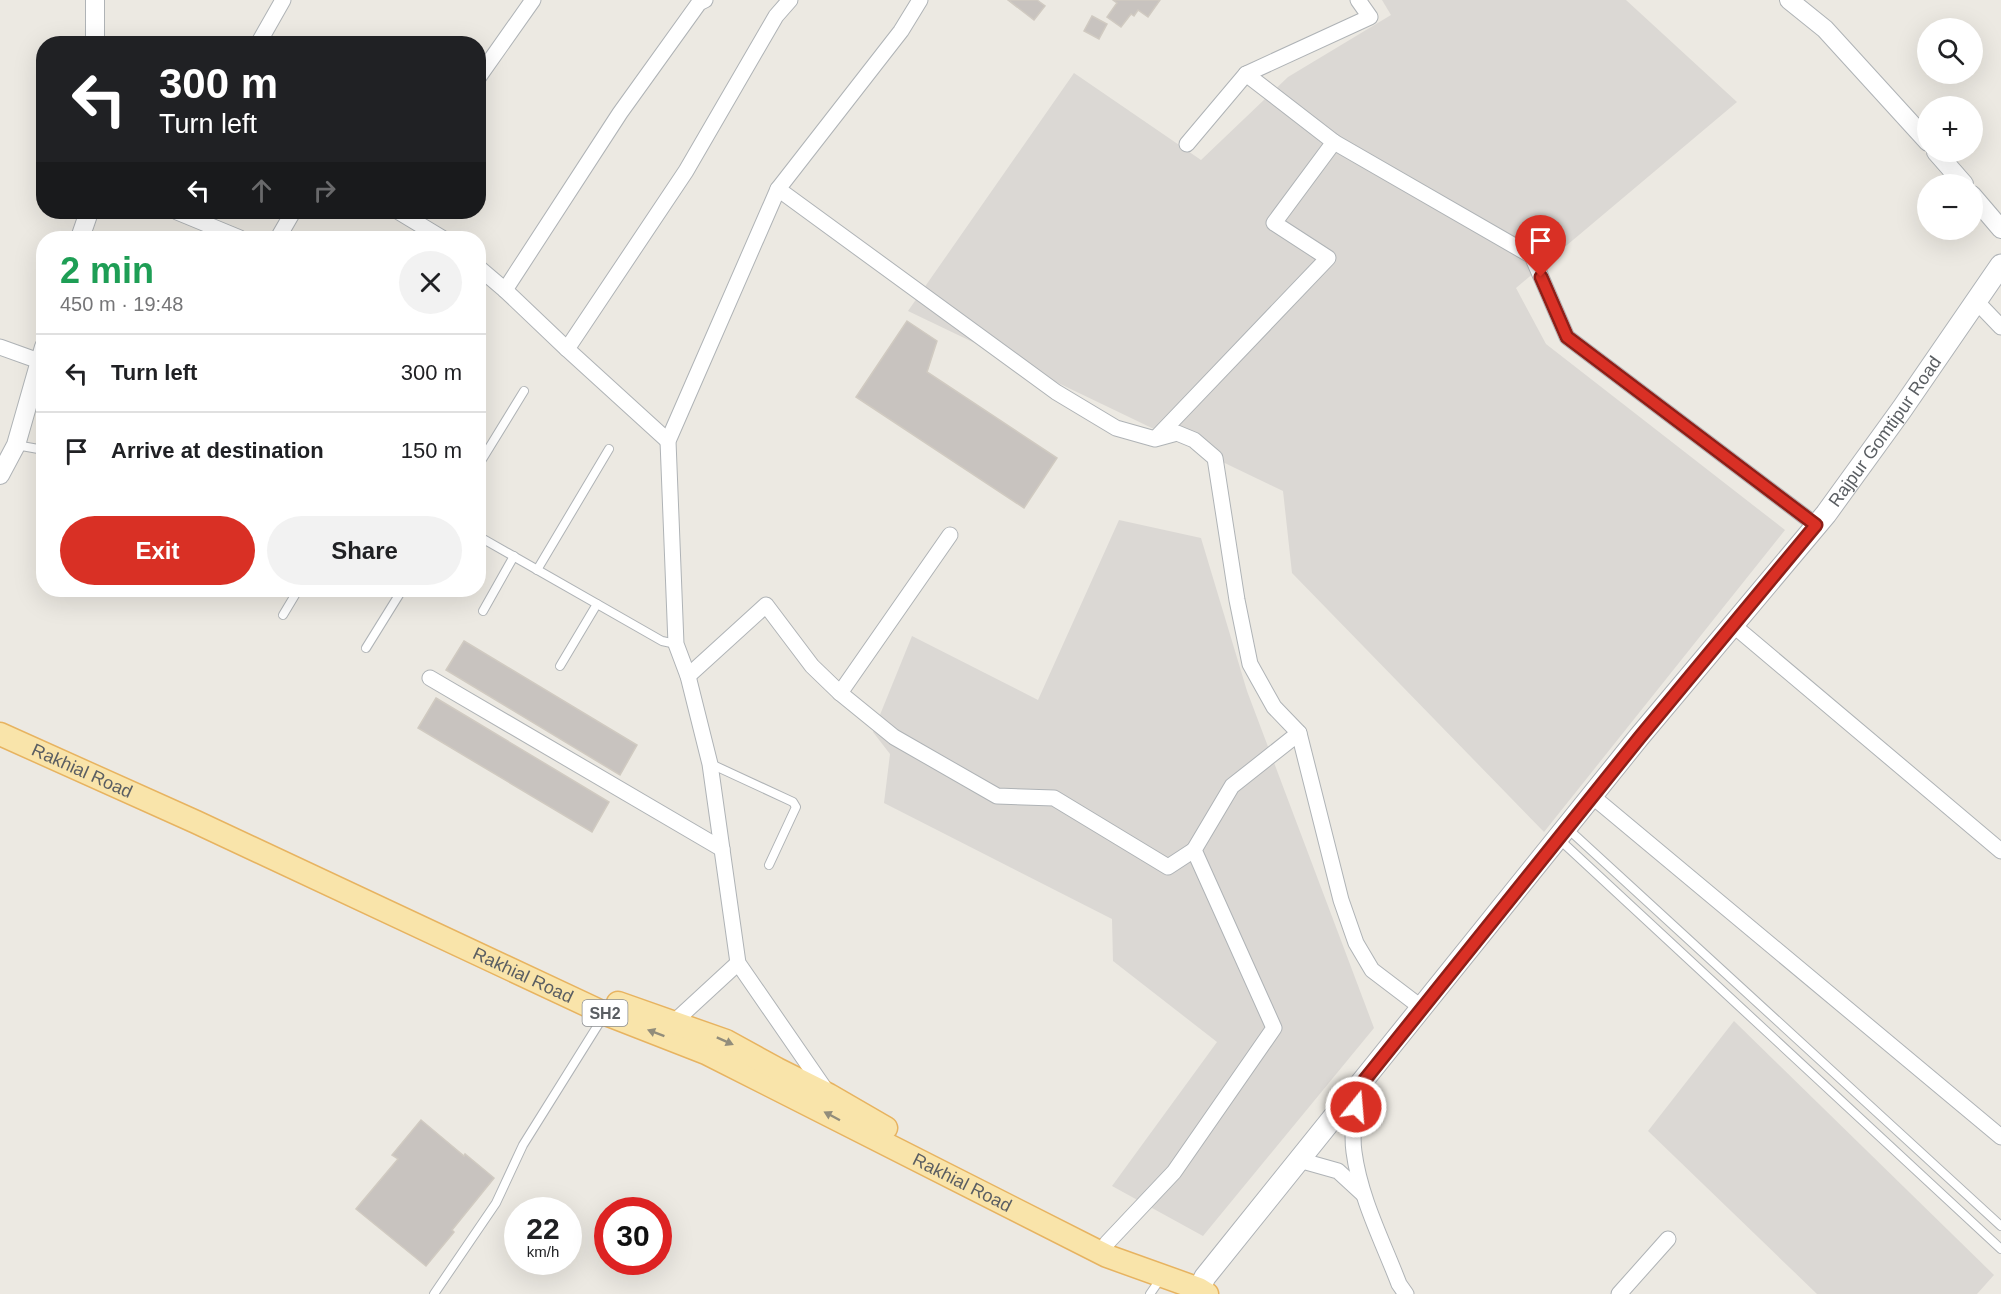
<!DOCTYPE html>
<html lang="en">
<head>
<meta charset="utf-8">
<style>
  body { margin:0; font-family:Arial,sans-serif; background:#f2f2f2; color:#202124; height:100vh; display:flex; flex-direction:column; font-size:22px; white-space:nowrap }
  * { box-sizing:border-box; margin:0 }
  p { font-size:20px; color:#757577 }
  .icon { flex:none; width:33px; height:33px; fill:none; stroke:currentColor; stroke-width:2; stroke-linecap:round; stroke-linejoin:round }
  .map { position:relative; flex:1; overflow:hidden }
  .side { position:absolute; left:36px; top:231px; width:450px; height:366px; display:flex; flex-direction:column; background:#fff; border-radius:24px; box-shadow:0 6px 24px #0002 }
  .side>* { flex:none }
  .banner { position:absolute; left:36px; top:36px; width:450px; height:183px; border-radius:24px; box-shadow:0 6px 24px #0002; background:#202124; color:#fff; overflow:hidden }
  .controls { position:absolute; left:1917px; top:18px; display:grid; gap:12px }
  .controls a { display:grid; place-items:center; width:66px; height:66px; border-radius:50%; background:#fff; box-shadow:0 6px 24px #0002; font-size:30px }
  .speed { position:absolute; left:504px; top:1197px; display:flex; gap:12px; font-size:30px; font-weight:700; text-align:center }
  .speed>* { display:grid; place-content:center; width:78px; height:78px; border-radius:50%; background:#fff; box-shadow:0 6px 24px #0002; line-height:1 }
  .speed small { font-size:15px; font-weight:400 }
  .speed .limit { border:9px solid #d22; background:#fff; color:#111 }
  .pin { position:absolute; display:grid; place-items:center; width:51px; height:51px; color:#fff; margin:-62px -26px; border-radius:50% 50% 50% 0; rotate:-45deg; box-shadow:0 0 6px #0007 }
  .pin .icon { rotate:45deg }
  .me { position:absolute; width:66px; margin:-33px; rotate:17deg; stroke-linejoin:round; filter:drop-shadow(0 0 4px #0008) }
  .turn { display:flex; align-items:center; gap:21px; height:126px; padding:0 24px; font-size:27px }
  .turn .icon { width:78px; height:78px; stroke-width:2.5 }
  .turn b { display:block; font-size:42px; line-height:51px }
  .lanes { display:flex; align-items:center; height:57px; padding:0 24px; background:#0003; justify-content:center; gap:30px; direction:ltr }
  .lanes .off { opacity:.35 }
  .round { display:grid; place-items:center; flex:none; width:63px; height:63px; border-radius:32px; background:#f2f2f2 }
  .overview { display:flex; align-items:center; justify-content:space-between; height:102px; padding:0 24px }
  h1 { font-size:36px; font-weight:600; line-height:45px; color:#1e9e55 }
  .action { display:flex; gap:12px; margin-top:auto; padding:12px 24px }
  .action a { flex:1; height:69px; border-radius:36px; background:#d93025; color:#fff; font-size:24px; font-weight:600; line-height:69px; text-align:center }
  .action a+a { background:#f2f2f2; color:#202124 }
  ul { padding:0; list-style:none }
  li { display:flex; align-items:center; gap:18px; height:78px; padding:0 24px; border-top:2px solid #e0e0e0 }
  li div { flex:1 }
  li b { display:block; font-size:22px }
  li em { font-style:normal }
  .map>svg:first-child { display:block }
</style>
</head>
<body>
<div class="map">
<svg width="2001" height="1294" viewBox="0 0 2001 1294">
  <rect width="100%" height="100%" fill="#ece9e2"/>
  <g fill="#dbd8d4">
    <polygon points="1382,0 1626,0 1737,102 1516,288 1546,344 1785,530 1544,832 1292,573 1283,491 908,311 1074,73 1201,160 1288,77 1391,15"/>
    <polygon points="1119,520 1201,538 1247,691 1374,1028 1203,1236 1112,1186 1217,1042 1113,961 1112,919 884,803 890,754 873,732 912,636 1038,700"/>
    <polygon points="1734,1021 1994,1275 1977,1294 1817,1294 1648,1131"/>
  </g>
  <g fill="#c8c3bf" stroke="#d0cac1" stroke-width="1.5">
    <polygon points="1008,0 1037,0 1045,6 1034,20"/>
    <polygon points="1113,0 1160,0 1148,17 1138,10 1134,16 1131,14 1121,27 1107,17 1117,3"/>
    <polygon points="1092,16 1107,24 1099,39 1084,31"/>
    <polygon points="907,321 937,341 927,372 1057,458 1024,508 856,397"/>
    <polygon points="464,641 637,745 620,775 446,670"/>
    <polygon points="436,698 609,802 592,832 418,728"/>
    <polygon points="421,1120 464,1156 465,1154 494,1178 452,1230 454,1232 426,1266 356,1209 398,1159 392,1155"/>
  </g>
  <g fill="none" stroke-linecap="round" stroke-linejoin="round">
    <g stroke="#afb3b6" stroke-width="10">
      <g id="service">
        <polyline points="16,445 44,450"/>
        <polyline points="478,466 524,391"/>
        <polyline points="478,536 662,641 676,644"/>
        <polyline points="537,570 609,449"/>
        <polyline points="483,611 514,556"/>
        <polyline points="283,615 298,590"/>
        <polyline points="366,648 402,590"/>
        <polyline points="560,666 597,604"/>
        <polyline points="711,764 793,802 796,807 769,865"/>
        <polyline points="1567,828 2001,1226"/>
        <polyline points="1560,840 2001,1249"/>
        <polyline points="434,1294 496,1203 523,1145 603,1017"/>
        <polyline points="1150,1294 1161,1278"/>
      </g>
    </g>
    <g stroke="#afb3b6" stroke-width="17">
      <g id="minor">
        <polyline points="258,44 283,0"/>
        <polyline points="478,78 533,0"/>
        <polyline points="1334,142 1532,256 1567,337 1816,525"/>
        <polyline points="1187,144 1246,74 1370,17 1358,0"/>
        <polyline points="778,189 1056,392 1116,428 1155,439 1177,433 1194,440 1215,458 1237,600 1250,664 1274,707 1299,733 1341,900 1356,943 1372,970 1422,1008"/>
        <polyline points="177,212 240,238"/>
        <polyline points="399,212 442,238"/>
        <polyline points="278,238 293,212"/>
        <polyline points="478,267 505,290 620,113 699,3 705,0"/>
        <polyline points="505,290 567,349"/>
        <polyline points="1976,301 2001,327"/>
        <polyline points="0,347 39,361"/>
        <polyline points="1156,438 1328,258 1274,223 1334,142 1246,74"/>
        <polyline points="668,441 567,349 686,171 776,16 790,0"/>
        <polyline points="1733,625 2001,851"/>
        <polyline points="688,676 766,605 812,666 840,693 894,737 997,796 1054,798 1168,867 1194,850"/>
        <polyline points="430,678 722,849"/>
        <polyline points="840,693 950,535"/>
        <polyline points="1592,796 2001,1137"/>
        <polyline points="674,1022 738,963"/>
        <path d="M1359,1087C1356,1108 1351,1131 1354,1152C1360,1198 1383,1242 1399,1284L1406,1294"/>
        <polyline points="827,1092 738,963 710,764 688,676 676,644 668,441 778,189 901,31 920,0"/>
        <polyline points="1299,1160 1338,1171 1363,1194"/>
        <polyline points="1107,1243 1174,1172 1274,1028 1194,850 1232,786 1299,733"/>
        <polyline points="1619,1294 1668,1239"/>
      </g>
    </g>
    <g stroke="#afb3b6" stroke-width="20">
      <g id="tertiary">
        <polyline points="1789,0 1825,29 1928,142"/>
        <polyline points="95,44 95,0"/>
        <polyline points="1936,152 1964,184"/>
        <polyline points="1972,195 2001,229"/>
        <polyline points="80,238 89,212"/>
        <polyline points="0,475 16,445 44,347"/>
      </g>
    </g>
    <g stroke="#aeb2b6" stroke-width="23">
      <g id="secondary">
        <path id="s1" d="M1197,1294L1205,1277L1639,737L1826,514L1902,409L2001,265"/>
      </g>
    </g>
    <g stroke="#e7b360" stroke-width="25">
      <g id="primary">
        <path id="s2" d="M0,734L196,822L606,1014L706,1053L1107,1256L1199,1289L1207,1294"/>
        <polyline points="618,1003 726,1041 777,1069 829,1095 886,1128"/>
      </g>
    </g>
    <use href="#service" stroke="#fff" stroke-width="8"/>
    <use href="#minor" stroke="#fff" stroke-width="15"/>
    <use href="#tertiary" stroke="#fff" stroke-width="18"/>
    <use href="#secondary" stroke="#fff" stroke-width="21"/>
    <use href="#primary" stroke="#f9e4aa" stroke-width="22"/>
  </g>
  <defs><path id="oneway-solid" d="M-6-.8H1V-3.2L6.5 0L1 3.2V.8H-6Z" transform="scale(1.5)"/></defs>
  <g fill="#928d7b">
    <use href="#oneway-solid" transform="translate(656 1033) rotate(-159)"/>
    <use href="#oneway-solid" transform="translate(725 1041) rotate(24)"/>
    <use href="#oneway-solid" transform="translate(832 1116) rotate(-152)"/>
  </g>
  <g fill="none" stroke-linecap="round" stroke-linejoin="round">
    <g stroke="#8d1f18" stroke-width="15">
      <polyline id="route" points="1356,1107 1359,1087 1640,737 1816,525 1567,337 1541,277"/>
    </g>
    <use href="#route" stroke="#d93025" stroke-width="10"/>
  </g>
  <g text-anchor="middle" stroke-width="5" stroke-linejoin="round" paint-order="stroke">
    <rect fill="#fff" stroke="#8c8e91" stroke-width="1.5" x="582.5" y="1000" width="45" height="26" rx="4.5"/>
    <g font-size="16" font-weight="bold" fill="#5a5e62">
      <text x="605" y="1019">SH2</text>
    </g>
    <g font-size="18" fill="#5a5e62" stroke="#fff">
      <text dy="6" stroke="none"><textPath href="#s1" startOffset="1104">Rajpur Gomtipur Road</textPath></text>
      <text dy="6" stroke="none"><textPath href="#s2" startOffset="90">Rakhial Road</textPath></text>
      <text dy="6" stroke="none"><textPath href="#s2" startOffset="576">Rakhial Road</textPath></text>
      <text dy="6" stroke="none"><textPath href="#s2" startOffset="1062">Rakhial Road</textPath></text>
    </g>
  </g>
</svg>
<div class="controls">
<a><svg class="icon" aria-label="search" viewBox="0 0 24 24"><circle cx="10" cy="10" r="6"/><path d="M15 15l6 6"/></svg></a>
<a>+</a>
<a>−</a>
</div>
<div class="speed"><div>22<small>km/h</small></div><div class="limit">30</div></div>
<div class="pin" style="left:1541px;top:277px;background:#d93025"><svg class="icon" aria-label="arrive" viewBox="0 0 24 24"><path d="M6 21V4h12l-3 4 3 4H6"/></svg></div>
<svg class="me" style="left:1356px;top:1107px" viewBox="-20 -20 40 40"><circle r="17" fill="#d93025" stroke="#fff" stroke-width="3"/><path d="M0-11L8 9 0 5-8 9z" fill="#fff"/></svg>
<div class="banner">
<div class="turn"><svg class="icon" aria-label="left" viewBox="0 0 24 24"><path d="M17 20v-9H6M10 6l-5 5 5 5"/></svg><div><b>300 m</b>Turn left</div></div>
<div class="lanes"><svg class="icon" aria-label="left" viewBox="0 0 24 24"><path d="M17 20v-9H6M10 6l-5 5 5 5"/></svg><svg class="icon off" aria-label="ahead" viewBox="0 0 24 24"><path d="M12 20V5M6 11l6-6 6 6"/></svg><svg class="icon off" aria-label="right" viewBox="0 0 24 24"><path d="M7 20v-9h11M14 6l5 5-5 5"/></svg></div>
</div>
<section class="side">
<div class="overview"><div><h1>2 min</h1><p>450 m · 19:48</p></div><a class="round"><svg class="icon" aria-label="close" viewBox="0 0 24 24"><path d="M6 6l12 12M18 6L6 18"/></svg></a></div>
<ul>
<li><svg class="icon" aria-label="left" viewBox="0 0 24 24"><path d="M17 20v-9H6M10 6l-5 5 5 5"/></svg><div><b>Turn left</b></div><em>300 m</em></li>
<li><svg class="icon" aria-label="arrive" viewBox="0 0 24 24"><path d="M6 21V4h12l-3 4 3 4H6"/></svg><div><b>Arrive at destination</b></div><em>150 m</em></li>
</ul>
<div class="action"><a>Exit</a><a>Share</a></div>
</section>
</div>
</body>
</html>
